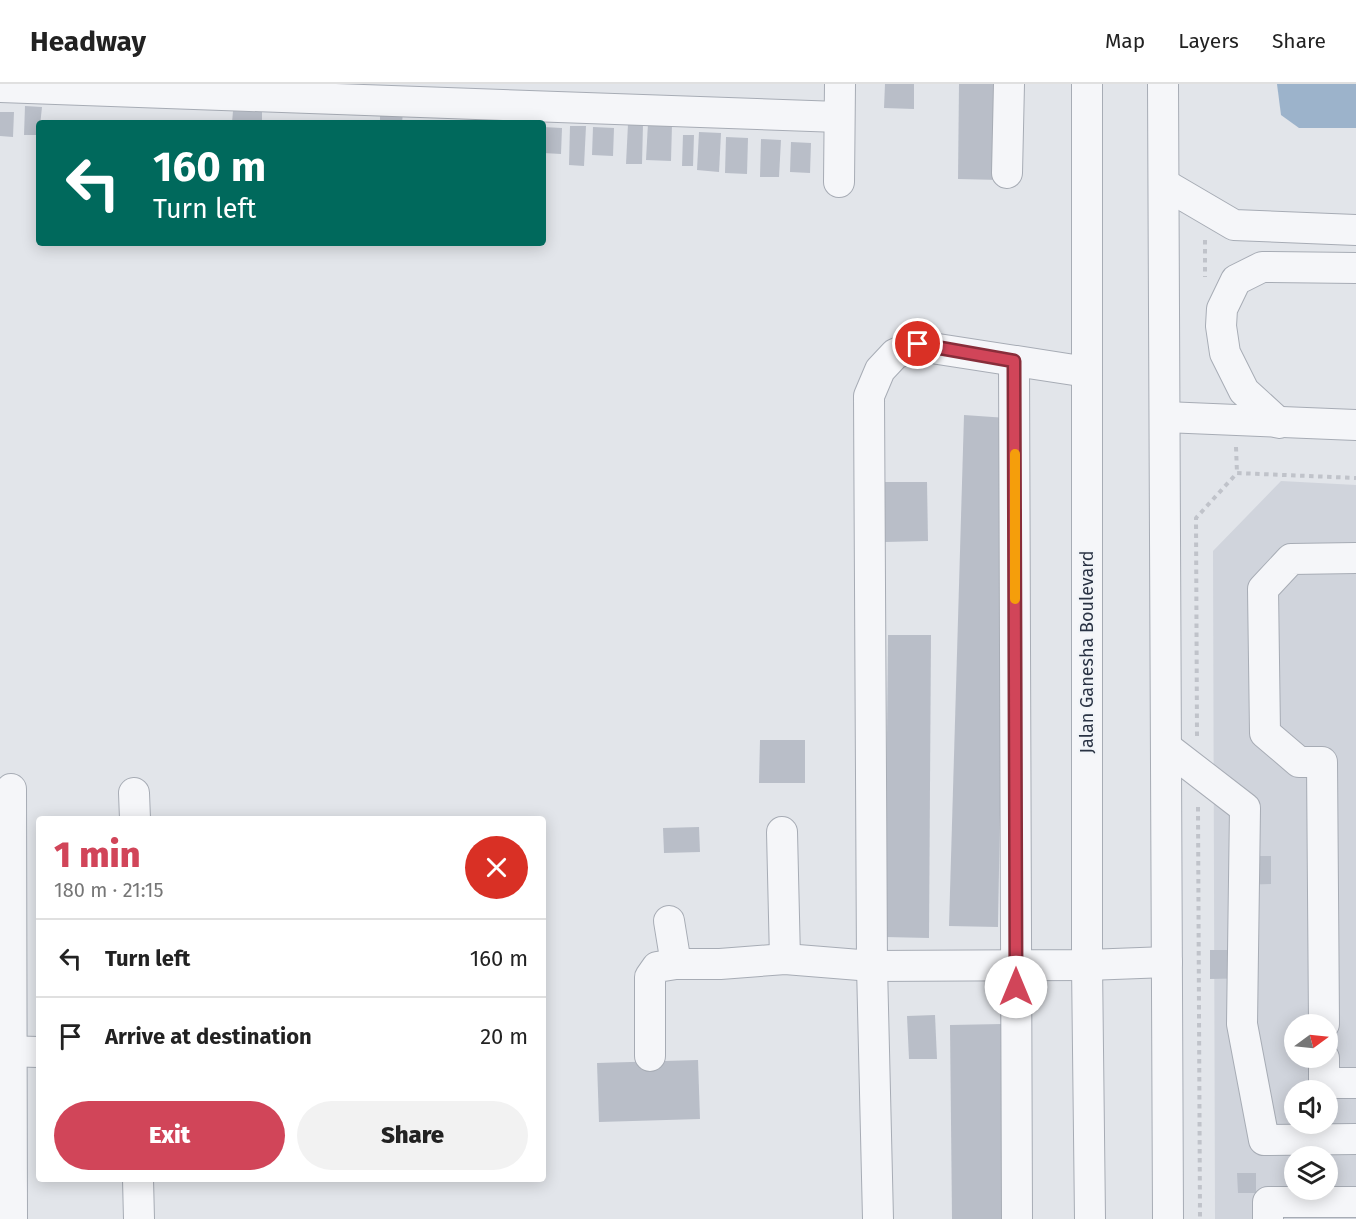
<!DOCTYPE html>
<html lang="en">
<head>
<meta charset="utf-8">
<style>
  body { margin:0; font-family:"Fira Sans",sans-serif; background:#f2f2f2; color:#222; height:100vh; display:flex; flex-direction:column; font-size:22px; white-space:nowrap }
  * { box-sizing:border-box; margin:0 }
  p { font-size:20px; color:#767676 }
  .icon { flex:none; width:33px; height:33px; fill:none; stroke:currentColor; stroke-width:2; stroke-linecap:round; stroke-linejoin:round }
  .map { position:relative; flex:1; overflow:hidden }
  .drawer { position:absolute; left:36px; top:732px; width:510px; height:366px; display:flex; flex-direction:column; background:#fff; border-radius:6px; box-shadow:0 3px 15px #0003 }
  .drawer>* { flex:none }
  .guide { position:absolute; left:36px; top:36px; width:510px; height:126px; border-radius:6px; box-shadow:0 3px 15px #0003; background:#00695c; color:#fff; overflow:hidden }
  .needle { width:39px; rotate:75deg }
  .fabs { position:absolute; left:1284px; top:930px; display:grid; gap:12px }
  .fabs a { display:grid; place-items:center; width:54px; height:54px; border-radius:50%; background:#fff; box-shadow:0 3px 15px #0003; font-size:30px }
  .pin { position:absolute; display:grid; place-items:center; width:51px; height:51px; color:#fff; margin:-26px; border:3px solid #fff; border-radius:50%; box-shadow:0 2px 6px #0007 }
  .me { position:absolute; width:66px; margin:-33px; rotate:0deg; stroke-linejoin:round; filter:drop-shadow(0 0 4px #0008) }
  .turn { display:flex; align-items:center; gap:21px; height:126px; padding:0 18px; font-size:27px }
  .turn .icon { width:78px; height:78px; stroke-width:2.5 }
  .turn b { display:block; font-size:42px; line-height:51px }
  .round { display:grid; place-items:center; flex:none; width:63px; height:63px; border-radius:32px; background:#f2f2f2 }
  .summary { display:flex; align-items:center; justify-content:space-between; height:102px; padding:0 18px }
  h1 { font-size:36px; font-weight:800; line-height:45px; color:#d14559 }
  .cta { display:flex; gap:12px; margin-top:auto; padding:12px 18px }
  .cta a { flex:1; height:69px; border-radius:36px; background:#d14559; color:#fff; font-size:24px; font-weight:800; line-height:69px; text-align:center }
  .cta a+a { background:#f2f2f2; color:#222 }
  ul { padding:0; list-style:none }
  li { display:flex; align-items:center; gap:18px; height:78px; padding:0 18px; border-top:2px solid #e0e0e0 }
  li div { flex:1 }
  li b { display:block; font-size:22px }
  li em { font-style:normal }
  header { display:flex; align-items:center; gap:36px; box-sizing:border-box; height:84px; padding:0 30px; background:#fff; border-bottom:2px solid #e0e0e0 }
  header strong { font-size:28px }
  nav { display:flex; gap:33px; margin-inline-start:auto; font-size:21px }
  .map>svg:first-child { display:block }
</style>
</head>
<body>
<header>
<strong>Headway</strong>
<nav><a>Map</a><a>Layers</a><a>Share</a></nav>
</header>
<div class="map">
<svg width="1356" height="1135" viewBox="0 0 1356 1135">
  <rect width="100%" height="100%" fill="#e2e5ea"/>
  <path fill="#d0d4dc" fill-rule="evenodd" d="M1281,397L1356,401V1135H1215L1213,467ZM1294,940H1328V974H1294ZM1294,1006H1328V1040H1294ZM1294,1072H1328V1106H1294Z"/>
  <polygon fill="#9cb3cb" points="1277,0 1356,0 1356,44 1299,44 1281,31"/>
  <g fill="#b9bec8">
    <polygon points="885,0 914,0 914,25 884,24"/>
    <polygon points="959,0 1001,0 1000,96 958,95"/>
    <polygon points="25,22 42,23 39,51 24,51"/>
    <polygon points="233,27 262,28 262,39 232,39"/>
    <polygon points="380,27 403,28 402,39 380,39"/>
    <polygon points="0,28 14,28 13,53 0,52"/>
    <polygon points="510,33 536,34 536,39 510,39"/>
    <polygon points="648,39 672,40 671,77 646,76"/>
    <polygon points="628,40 643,40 642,80 626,80"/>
    <polygon points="570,42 586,42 584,82 569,81"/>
    <polygon points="543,43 562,44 561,70 543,69"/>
    <polygon points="593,43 614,44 613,72 592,71"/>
    <polygon points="699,48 721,49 719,88 697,86"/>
    <polygon points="683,51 694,51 693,82 682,82"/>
    <polygon points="726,53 748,54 747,90 725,89"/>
    <polygon points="761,55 781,56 779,93 760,93"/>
    <polygon points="791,58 811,59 810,89 790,88"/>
    <polygon points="964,331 1007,334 998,843 949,842"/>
    <polygon points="884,398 927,398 928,457 885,458"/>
    <polygon points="888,551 931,551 929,854 885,853"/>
    <polygon points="760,656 805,656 805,699 759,699"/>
    <polygon points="699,743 700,768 664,769 663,744"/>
    <polygon points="1236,772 1271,772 1271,800 1236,801"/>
    <polygon points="1210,866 1253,866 1253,894 1210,895"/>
    <polygon points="935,931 937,975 909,975 907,932"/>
    <polygon points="1002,940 1004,1135 952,1135 950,941"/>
    <polygon points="698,976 700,1035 599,1038 597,979"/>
    <polygon points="1237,1089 1256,1089 1256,1109 1238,1109"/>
  </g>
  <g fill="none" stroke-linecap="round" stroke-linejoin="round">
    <g stroke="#a7acb5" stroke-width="32">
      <g id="minor">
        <polyline points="1087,0 1087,881 1090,1135"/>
        <polyline points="1163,0 1168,1135"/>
        <polyline points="0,3 839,33"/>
        <polyline points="1007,89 1009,0"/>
        <polyline points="839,98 840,0"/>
        <polyline points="1164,100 1234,141 1356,146"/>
        <polyline points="1014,277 1017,1135"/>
        <polyline points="1165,333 1356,341"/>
        <polyline points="1279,339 1244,307 1225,269 1221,242 1222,225 1236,196 1262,183 1356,184"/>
        <polyline points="1166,663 1245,724 1242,940 1264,1056 1356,1055"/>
        <polyline points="11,705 12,1135"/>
        <polyline points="134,709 135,735"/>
        <polyline points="782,748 785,875"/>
        <polyline points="669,837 676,880"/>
        <polyline points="1324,940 1322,678 1299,678 1265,649 1263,505 1291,475 1356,474"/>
        <polyline points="0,967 39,968"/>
        <polyline points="650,972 650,893 657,883 676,880 720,880 785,875 872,882 1087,881 1167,878"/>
        <polyline points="1324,974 1324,999 1356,999"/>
        <polyline points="138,1095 139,1135"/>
        <polyline points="878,1135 872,882 869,312 880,286 895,270 918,260 938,265 1087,288"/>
        <polyline points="1268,1135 1268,1118 1356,1118"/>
      </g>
    </g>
    <g stroke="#c0c3ca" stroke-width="4" stroke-dasharray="4.5 4.5" stroke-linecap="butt">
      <polyline points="1205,156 1205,193"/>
      <polyline points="1236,363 1237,389"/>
      <polyline points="1197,652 1196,434 1237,389 1356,394"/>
      <polyline points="1198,723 1200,1135"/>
    </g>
    <use href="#minor" stroke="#f5f6f9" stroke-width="30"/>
  </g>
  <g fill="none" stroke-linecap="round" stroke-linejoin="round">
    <g stroke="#882d3a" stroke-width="15">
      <polyline id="route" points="918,260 1014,277 1016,903"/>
    </g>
    <use href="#route" stroke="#d14559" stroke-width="10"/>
    <polyline stroke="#f59e0b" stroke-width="10" points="1015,370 1015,515"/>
  </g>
  <g text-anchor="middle" stroke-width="4.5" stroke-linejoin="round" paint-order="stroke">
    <g font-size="18" fill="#293243" stroke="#f1f4f8">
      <text transform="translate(1087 568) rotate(-90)" y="6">Jalan Ganesha Boulevard</text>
    </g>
  </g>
</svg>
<div class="fabs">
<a><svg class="needle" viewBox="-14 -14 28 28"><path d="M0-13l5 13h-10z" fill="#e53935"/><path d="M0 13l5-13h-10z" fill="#767676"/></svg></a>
<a><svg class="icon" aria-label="sound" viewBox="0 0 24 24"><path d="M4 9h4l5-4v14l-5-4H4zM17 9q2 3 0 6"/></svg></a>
<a><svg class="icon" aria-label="layers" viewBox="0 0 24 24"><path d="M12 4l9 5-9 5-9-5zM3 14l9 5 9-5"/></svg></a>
</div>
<div class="pin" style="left:918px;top:260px;background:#d93025"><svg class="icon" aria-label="arrive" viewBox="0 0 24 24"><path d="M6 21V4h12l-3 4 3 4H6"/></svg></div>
<svg class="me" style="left:1016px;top:903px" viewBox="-20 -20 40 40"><circle r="19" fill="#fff"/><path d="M0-13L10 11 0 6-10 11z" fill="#d14559"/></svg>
<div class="guide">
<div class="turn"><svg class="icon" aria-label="left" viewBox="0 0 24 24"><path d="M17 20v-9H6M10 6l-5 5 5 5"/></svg><div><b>160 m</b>Turn left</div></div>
</div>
<section class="drawer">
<div class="summary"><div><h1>1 min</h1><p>180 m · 21:15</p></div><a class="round" style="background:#d93025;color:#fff"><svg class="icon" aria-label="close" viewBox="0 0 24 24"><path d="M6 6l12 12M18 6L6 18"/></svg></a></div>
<ul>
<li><svg class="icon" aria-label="left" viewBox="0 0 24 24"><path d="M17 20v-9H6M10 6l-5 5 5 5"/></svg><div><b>Turn left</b></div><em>160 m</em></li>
<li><svg class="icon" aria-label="arrive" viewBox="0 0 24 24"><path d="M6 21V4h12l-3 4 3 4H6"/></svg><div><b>Arrive at destination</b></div><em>20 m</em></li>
</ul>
<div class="cta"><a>Exit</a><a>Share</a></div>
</section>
</div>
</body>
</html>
